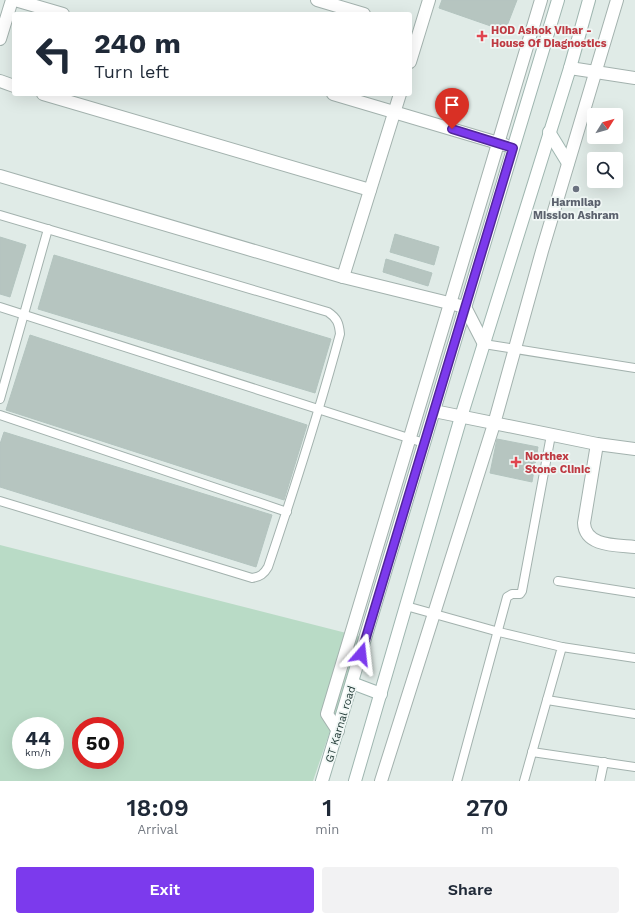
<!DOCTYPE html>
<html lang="en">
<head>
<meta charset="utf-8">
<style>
  body { margin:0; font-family:"Work Sans",sans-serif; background:#f2f2f3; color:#1f2937; height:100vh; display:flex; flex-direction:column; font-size:15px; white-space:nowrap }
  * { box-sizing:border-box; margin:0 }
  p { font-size:13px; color:#747a83 }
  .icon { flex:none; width:22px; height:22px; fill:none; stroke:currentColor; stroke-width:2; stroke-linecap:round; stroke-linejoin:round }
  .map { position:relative; height:781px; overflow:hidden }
  .sheet { display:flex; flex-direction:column; background:#fff; flex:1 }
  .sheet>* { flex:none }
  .banner { position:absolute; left:12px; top:12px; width:400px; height:84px; border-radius:4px; box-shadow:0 4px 16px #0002; background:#fff; color:#1f2937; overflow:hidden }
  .needle { width:26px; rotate:53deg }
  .buttons { position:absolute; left:587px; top:108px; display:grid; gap:8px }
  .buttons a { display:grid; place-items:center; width:36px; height:36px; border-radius:4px; background:#fff; box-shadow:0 4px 16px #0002; font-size:20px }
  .speed { position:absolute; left:12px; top:717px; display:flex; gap:8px; font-size:20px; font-weight:700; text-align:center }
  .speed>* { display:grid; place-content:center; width:52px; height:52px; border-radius:50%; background:#fff; box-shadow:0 4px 16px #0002; line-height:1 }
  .speed small { font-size:10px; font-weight:400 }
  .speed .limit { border:6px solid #d22; background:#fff; color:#111 }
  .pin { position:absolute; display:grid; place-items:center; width:34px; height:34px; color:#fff; margin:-41px -17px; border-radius:50% 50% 50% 0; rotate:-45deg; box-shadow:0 0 4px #0007 }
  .pin .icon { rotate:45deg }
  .me { position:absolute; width:44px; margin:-22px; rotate:17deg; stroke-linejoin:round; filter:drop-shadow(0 0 3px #0008) }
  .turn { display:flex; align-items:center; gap:14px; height:84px; padding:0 16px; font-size:18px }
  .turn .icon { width:52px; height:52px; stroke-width:2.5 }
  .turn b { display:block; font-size:28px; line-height:34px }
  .eta { display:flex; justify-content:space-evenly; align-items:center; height:68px; text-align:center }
  .eta b { font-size:24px; font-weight:600; line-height:28px }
  .action { display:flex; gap:8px; margin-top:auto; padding:8px 16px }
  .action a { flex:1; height:46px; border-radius:4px; background:#7c3aed; color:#fff; font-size:16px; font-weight:600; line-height:46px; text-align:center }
  .action a+a { background:#f2f2f3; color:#1f2937 }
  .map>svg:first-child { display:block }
</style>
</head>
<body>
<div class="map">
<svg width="635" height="781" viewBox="0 0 635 781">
  <rect width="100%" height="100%" fill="#e0ebe7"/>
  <path fill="#b9dbc6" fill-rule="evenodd" d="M0,545L362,637L313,781H0ZM21,726H55V760H21ZM81,726H115V760H81Z"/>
  <g fill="#b6c5c0" stroke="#b3c4bf">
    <polygon points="442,0 517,0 505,31 439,8"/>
    <polygon points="395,234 439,247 434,265 390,252"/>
    <polygon points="0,237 26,245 10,297 0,294"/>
    <polygon points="54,255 331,339 315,393 38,309"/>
    <polygon points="386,259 432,273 428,286 383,272"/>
    <polygon points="30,335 307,425 284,500 6,410"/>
    <polygon points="4,432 272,515 256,567 0,487 0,444"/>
    <polygon points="497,439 538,447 532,482 490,473"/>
  </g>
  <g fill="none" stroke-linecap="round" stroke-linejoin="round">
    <g stroke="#a3b2ae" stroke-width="10">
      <g id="service">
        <path d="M0,215L328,312C337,318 339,323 340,334C319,412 294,490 268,567C264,574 260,577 252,578L0,501"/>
        <polyline points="0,307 424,443"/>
        <polyline points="484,344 635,368"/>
        <polyline points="0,399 48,229"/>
        <polyline points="0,415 287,512"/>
        <polyline points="558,581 635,593"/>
        <polyline points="406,606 499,632 562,647 524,781"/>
        <polyline points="562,647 635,658"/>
        <polyline points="547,700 635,714"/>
        <polyline points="532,752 635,767"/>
        <polyline points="457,781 507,597 512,594 520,594 522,591 551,435"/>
        <polyline points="600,781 604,762"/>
      </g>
    </g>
    <g stroke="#a3b2ae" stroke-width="14">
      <g id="minor">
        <polyline points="15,0 63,14"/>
        <polyline points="317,0 364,14"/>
        <polyline points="0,39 12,0"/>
        <polyline points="410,62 429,0"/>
        <polyline points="570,68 635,78"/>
        <polyline points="0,81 14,86"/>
        <polyline points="43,94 370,190"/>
        <polyline points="333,94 505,145"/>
        <polyline points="0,176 343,277 465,307 484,344"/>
        <polyline points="343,277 400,94"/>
        <polyline points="434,411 597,444 635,449"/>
        <path d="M597,444L584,523C585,547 617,545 635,547"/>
        <polyline points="338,731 327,714 541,0"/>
        <polyline points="381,781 494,424 542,251 617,0"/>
      </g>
    </g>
    <g stroke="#9fb6b0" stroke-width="14">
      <g id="secondary">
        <polyline points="549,132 568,163"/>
        <polyline points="352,683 381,694"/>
        <polyline points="322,781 558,0"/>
        <polyline points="355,781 461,417 570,68 589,0"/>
      </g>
    </g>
    <use href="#service" stroke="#fff" stroke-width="8"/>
    <use href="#minor" stroke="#fff" stroke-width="12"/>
    <use href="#secondary" stroke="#fff" stroke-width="12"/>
  </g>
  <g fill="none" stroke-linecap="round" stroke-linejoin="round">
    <g stroke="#51269a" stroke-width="10">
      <polyline id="route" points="361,654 513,148 452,129"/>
    </g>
    <use href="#route" stroke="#7c3aed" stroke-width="7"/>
  </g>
  <g fill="#e0444e" stroke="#f0f7f5" stroke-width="1.5">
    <path d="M480 30h4v4h4v4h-4v4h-4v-4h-4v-4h4z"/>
    <path d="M514 456h4v4h4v4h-4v4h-4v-4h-4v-4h4z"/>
  </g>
  <circle fill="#6b7280" stroke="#f0f7f5" stroke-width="1.5" cx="576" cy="189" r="4"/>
  <g text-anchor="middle" stroke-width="3.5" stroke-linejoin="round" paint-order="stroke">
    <g font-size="11" font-weight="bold" fill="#be3a42" stroke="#f0f7f5" text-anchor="start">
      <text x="491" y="34">HOD Ashok Vihar -<tspan x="491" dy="13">House Of Diagnostics</tspan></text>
      <text x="525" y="460">Northex<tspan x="525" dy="13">Stone Clinic</tspan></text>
    </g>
    <g font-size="11" font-weight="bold" fill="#5b616d" stroke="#f0f7f5">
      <text x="576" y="206">Harmilap<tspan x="576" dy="13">Mission Ashram</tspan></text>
    </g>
    <g font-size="11" fill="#213a36" stroke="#f0f7f5">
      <text transform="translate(340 724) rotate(-73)" y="4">GT Karnal road</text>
    </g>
  </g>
</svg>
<div class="buttons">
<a><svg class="needle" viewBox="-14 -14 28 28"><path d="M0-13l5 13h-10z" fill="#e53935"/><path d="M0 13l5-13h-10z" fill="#747a83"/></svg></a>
<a><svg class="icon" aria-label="search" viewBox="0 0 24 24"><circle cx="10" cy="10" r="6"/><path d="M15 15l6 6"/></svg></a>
</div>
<div class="speed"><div>44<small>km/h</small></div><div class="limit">50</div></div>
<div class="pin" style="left:452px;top:129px;background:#d93025"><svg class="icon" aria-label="arrive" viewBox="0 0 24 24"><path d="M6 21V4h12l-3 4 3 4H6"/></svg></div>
<svg class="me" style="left:361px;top:654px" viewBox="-20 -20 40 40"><path d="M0-17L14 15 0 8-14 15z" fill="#7c3aed" stroke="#fff" stroke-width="4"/></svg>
<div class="banner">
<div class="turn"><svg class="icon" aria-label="left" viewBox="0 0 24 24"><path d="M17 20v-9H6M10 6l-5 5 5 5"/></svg><div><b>240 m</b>Turn left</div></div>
</div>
</div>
<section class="sheet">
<div class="eta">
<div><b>18:09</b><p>Arrival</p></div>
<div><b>1</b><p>min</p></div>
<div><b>270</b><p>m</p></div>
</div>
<div class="action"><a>Exit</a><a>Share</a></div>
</section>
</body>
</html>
